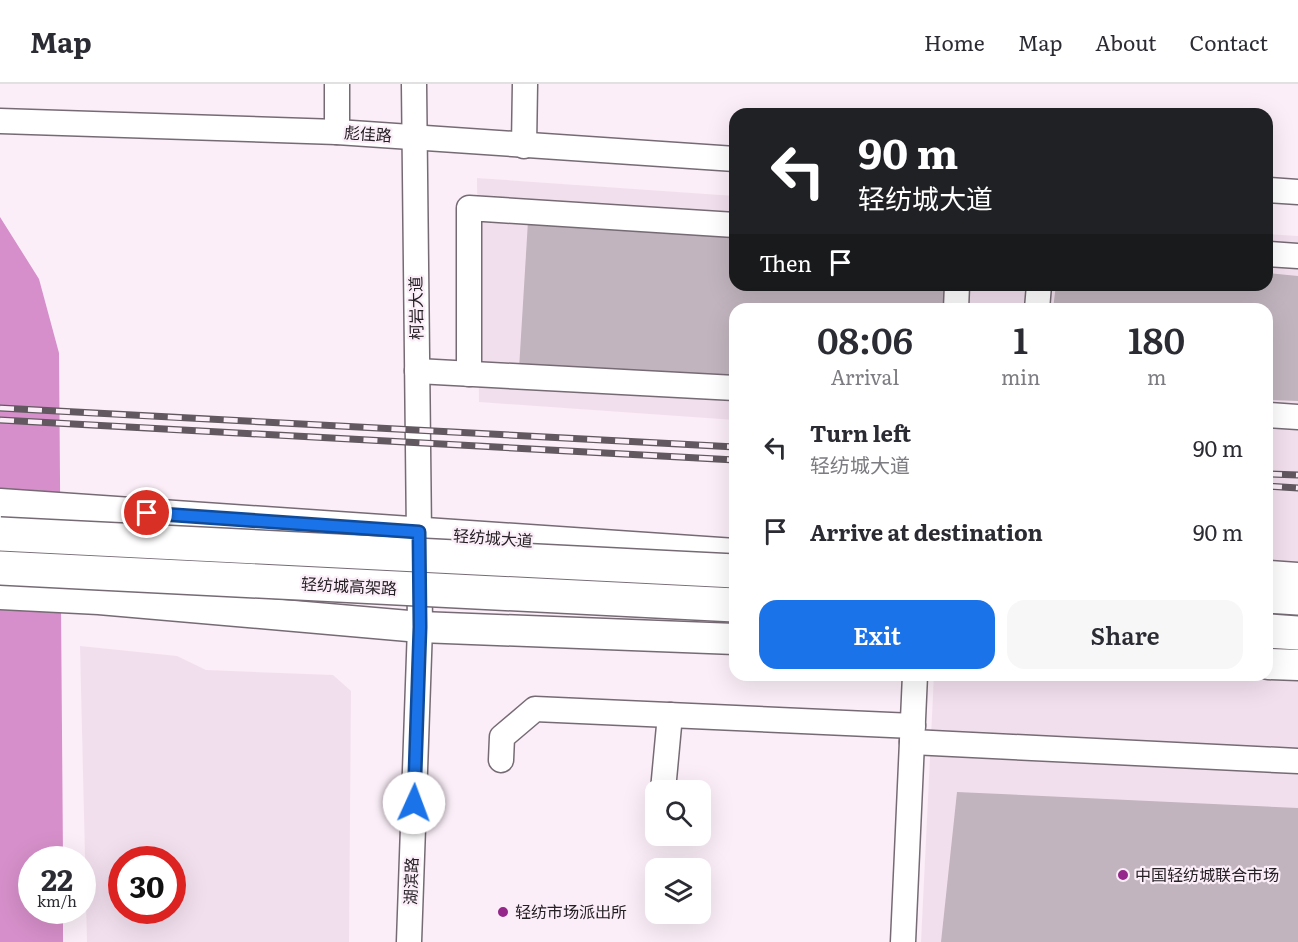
<!DOCTYPE html>
<html lang="en">
<head>
<meta charset="utf-8">
<style>
  body { margin:0; font-family:Literata,"Noto Sans SC",serif; background:#f7f7f7; color:#2b2b33; height:100vh; display:flex; flex-direction:column; font-size:22px; white-space:nowrap }
  * { box-sizing:border-box; margin:0 }
  p { font-size:20px; color:#7c7c81 }
  .icon { flex:none; width:33px; height:33px; fill:none; stroke:currentColor; stroke-width:2; stroke-linecap:round; stroke-linejoin:round }
  .map { position:relative; flex:1; overflow:hidden }
  .side { position:absolute; left:729px; top:219px; width:544px; height:378px; display:flex; flex-direction:column; background:#fff; border-radius:18px; box-shadow:0 6px 24px #0002 }
  .side>* { flex:none }
  .top-card { position:absolute; left:729px; top:24px; width:544px; height:183px; border-radius:18px; box-shadow:0 6px 24px #0002; background:#202124; color:#fff; overflow:hidden }
  .tools { position:absolute; left:645px; top:696px; display:grid; gap:12px }
  .tools a { display:grid; place-items:center; width:66px; height:66px; border-radius:12px; background:#fff; box-shadow:0 6px 24px #0002; font-size:30px }
  .speed { position:absolute; left:18px; top:762px; display:flex; gap:12px; font-size:30px; font-weight:700; text-align:center }
  .speed>* { display:grid; place-content:center; width:78px; height:78px; border-radius:50%; background:#fff; box-shadow:0 6px 24px #0002; line-height:1 }
  .speed small { font-size:15px; font-weight:400 }
  .speed .limit { border:9px solid #d22; background:#fff; color:#111 }
  .pin { position:absolute; display:grid; place-items:center; width:51px; height:51px; color:#fff; margin:-26px; border:3px solid #fff; border-radius:50%; box-shadow:0 2px 6px #0007 }
  .me { position:absolute; width:66px; margin:-33px; rotate:2deg; stroke-linejoin:round; filter:drop-shadow(0 0 4px #0008) }
  .turn { display:flex; align-items:center; gap:21px; height:126px; padding:0 30px; font-size:27px }
  .turn .icon { width:78px; height:78px; stroke-width:2.5 }
  .turn b { display:block; font-size:42px; line-height:51px }
  .then { display:flex; align-items:center; height:57px; padding:0 30px; background:#0003; gap:12px; font-size:22px }
  .eta { display:flex; justify-content:space-evenly; align-items:center; height:102px; text-align:center }
  .eta b { font-size:36px; font-weight:600; line-height:42px }
  .button { display:flex; gap:12px; margin-top:auto; padding:12px 30px }
  .button a { flex:1; height:69px; border-radius:18px; background:#1a73e8; color:#fff; font-size:24px; font-weight:600; line-height:69px; text-align:center }
  .button a+a { background:#f7f7f7; color:#2b2b33 }
  ul { padding:0; list-style:none }
  li { display:flex; align-items:center; gap:18px; height:84px; padding:0 30px }
  li div { flex:1 }
  li b { display:block; font-size:22px }
  li em { font-style:normal }
  header { display:flex; align-items:center; gap:36px; box-sizing:border-box; height:84px; padding:0 30px; background:#fff; border-bottom:2px solid #e1e1e2 }
  header strong { font-size:28px }
  nav { display:flex; gap:33px; margin-inline-start:auto; font-size:21px }
  .map>svg:first-child { display:block }
</style>
</head>
<body>
<header>
<strong>Map</strong>
<nav><a>Home</a><a>Map</a><a>About</a><a>Contact</a></nav>
</header>
<div class="map">
<svg width="1298" height="858" viewBox="0 0 1298 858">
  <rect width="100%" height="100%" fill="#fbeef8"/>
  <g fill="#f2dfee" fill-rule="evenodd">
    <polygon points="477,94 735,112 735,201 1268,201 1268,150 1298,152 1298,858 921,858 934,591 1268,591 1268,225 735,225 735,336 479,318"/>
    <path d="M80,562L177,572L206,586L333,591L351,607L349,858H87ZM122,776H172V826H122Z"/>
  </g>
  <polygon fill="#d68fca" points="0,133 39,195 59,269 63,775 32,776 32,826 63,827 63,858 0,858"/>
  <g fill="#c1b4be">
    <polygon points="528,137 735,148 735,201 950,201 948,225 735,225 735,297 519,285"/>
    <polygon points="1268,189 1298,192 1298,317 1268,316 1268,225 1053,225 1056,201 1268,201"/>
    <polygon points="957,708 1298,724 1298,858 941,858"/>
  </g>
  <g fill="none" stroke-linecap="round" stroke-linejoin="round">
    <g stroke="#766b74" stroke-width="27">
      <g id="minor">
        <polyline points="0,37 337,48 735,75"/>
        <polyline points="337,48 337,0"/>
        <polyline points="524,62 525,0"/>
        <polyline points="1268,106 1298,108"/>
        <polyline points="1268,170 1298,172"/>
        <polyline points="956,225 957,201"/>
        <polyline points="1037,225 1039,201"/>
        <polyline points="417,287 735,304"/>
        <polyline points="469,290 469,124 735,141"/>
        <polyline points="1268,331 1298,333"/>
        <polyline points="912,658 1298,677"/>
        <polyline points="501,676 502,653 535,625 913,642"/>
        <polyline points="663,706 670,631"/>
        <polyline points="409,858 420,543 414,0"/>
        <polyline points="903,858 915,591"/>
      </g>
    </g>
    <g stroke="#766b74" stroke-width="33">
      <g id="major">
        <polyline points="0,420 735,470"/>
        <polyline points="1268,492 1298,494"/>
        <polyline points="0,510 99,515 420,543 735,555"/>
        <polyline points="1268,580 1298,581"/>
      </g>
    </g>
    <g stroke="#766b74" stroke-width="36">
      <g id="highway">
        <polyline points="1268,512 1298,514"/>
        <polyline points="1268,547 1298,549"/>
      </g>
    </g>
    <use href="#minor" stroke="#fff" stroke-width="24"/>
    <use href="#major" stroke="#fff" stroke-width="30"/>
    <use href="#highway" stroke="#fff" stroke-width="33"/>
    <g stroke="#61595f" stroke-width="7">
      <g id="rail">
        <polyline points="0,324 735,363"/>
        <polyline points="0,336 735,376"/>
        <polyline points="1268,390 1298,391"/>
        <polyline points="1268,402 1298,404"/>
      </g>
    </g>
    <use href="#rail" stroke="#fbeef8" stroke-width="4.5" stroke-dasharray="14" stroke-linecap="butt"/>
    <g stroke="#766b74" stroke-width="36" stroke-linecap="butt">
      <g id="highway-bridge">
        <polyline points="0,450 735,487"/>
        <polyline points="0,484 735,521"/>
      </g>
    </g>
    <use href="#highway-bridge" stroke="#fff" stroke-width="33"/>
  </g>
  <g fill="none" stroke-linecap="round" stroke-linejoin="round">
    <g stroke="#114b97" stroke-width="15">
      <polyline id="route" points="147,429 419,448 420,543 414,719"/>
    </g>
    <use href="#route" stroke="#1a73e8" stroke-width="10"/>
  </g>
  <g fill="#942789" stroke="#fbeef8" stroke-width="2">
    <circle cx="1123" cy="791" r="6"/>
    <circle cx="503" cy="828" r="6"/>
  </g>
  <g text-anchor="middle" stroke-width="4.5" stroke-linejoin="round" paint-order="stroke">
    <g font-size="16" fill="#252024" stroke="#fbeef8">
      <text transform="translate(368 50) rotate(4)" y="6">彪佳路</text>
      <text transform="translate(416 224) rotate(-91)" y="6">柯岩大道</text>
      <text transform="translate(493 454) rotate(4)" y="6">轻纺城大道</text>
      <text transform="translate(349 502) rotate(3)" y="6">轻纺城高架路</text>
      <text transform="translate(411 797) rotate(-88)" y="6">湖滨路</text>
    </g>
    <g font-size="16" fill="#252024" stroke="#fbeef8" text-anchor="start">
      <text x="1135" y="797">中国轻纺城联合市场</text>
      <text x="515" y="834">轻纺市场派出所</text>
    </g>
  </g>
</svg>
<div class="tools">
<a><svg class="icon" aria-label="search" viewBox="0 0 24 24"><circle cx="10" cy="10" r="6"/><path d="M15 15l6 6"/></svg></a>
<a><svg class="icon" aria-label="layers" viewBox="0 0 24 24"><path d="M12 4l9 5-9 5-9-5zM3 14l9 5 9-5"/></svg></a>
</div>
<div class="speed"><div>22<small>km/h</small></div><div class="limit">30</div></div>
<div class="pin" style="left:147px;top:429px;background:#d93025"><svg class="icon" aria-label="arrive" viewBox="0 0 24 24"><path d="M6 21V4h12l-3 4 3 4H6"/></svg></div>
<svg class="me" style="left:414px;top:719px" viewBox="-20 -20 40 40"><circle r="19" fill="#fff"/><path d="M0-13L10 11 0 6-10 11z" fill="#1a73e8"/></svg>
<div class="top-card">
<div class="turn"><svg class="icon" aria-label="left" viewBox="0 0 24 24"><path d="M17 20v-9H6M10 6l-5 5 5 5"/></svg><div><b>90 m</b>轻纺城大道</div></div>
<div class="then">Then<svg class="icon" aria-label="arrive" viewBox="0 0 24 24"><path d="M6 21V4h12l-3 4 3 4H6"/></svg></div>
</div>
<section class="side">
<div class="eta">
<div><b>08:06</b><p>Arrival</p></div>
<div><b>1</b><p>min</p></div>
<div><b>180</b><p>m</p></div>
</div>
<ul>
<li><svg class="icon" aria-label="left" viewBox="0 0 24 24"><path d="M17 20v-9H6M10 6l-5 5 5 5"/></svg><div><b>Turn left</b><p>轻纺城大道</p></div><em>90 m</em></li>
<li><svg class="icon" aria-label="arrive" viewBox="0 0 24 24"><path d="M6 21V4h12l-3 4 3 4H6"/></svg><div><b>Arrive at destination</b></div><em>90 m</em></li>
</ul>
<div class="button"><a>Exit</a><a>Share</a></div>
</section>
</div>
</body>
</html>
